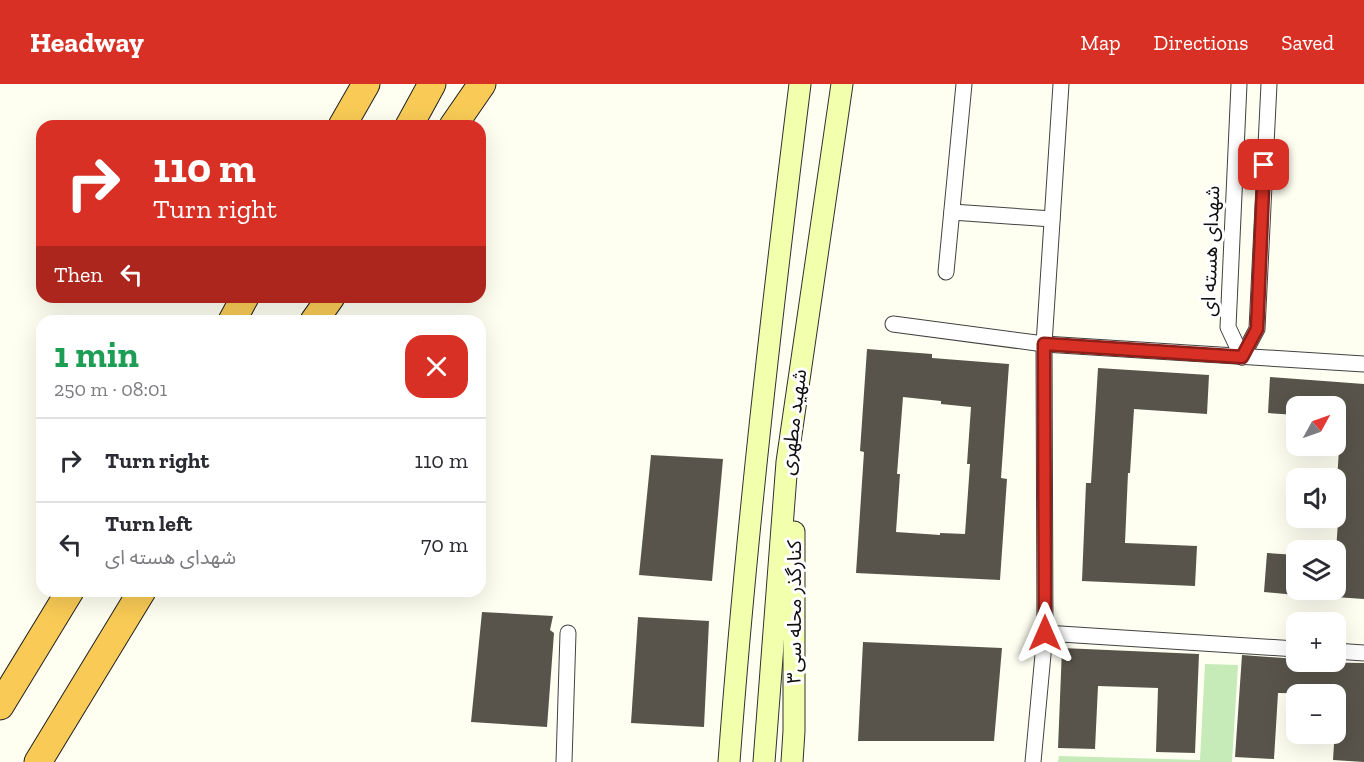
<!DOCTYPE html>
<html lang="en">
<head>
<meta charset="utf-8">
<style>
  body { margin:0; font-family:"Zilla Slab","Noto Sans Arabic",serif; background:#f2f2f3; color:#2b2b33; height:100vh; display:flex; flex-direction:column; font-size:22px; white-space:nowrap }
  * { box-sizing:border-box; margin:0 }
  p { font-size:20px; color:#7c7c81 }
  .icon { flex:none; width:33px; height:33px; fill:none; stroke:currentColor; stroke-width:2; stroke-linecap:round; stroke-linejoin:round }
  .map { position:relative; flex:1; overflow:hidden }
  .details { position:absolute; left:36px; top:231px; width:450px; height:282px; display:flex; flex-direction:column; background:#fff; border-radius:18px; box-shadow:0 6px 24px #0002 }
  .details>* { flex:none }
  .guide { position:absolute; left:36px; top:36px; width:450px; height:183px; border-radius:18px; box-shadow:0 6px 24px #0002; background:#d93025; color:#fff; overflow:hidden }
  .needle { width:39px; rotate:50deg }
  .buttons { position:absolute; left:1286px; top:312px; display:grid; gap:12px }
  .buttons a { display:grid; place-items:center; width:60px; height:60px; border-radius:12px; background:#fff; box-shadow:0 6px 24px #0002; font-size:30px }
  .pin { position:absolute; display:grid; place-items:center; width:51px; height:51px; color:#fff; margin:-26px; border-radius:12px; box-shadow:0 3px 9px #0006 }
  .me { position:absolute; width:66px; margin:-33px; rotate:0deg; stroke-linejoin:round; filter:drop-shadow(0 0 4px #0008) }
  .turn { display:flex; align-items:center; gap:21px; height:126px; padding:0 18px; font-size:27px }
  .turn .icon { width:78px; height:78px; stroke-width:2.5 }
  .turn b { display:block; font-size:42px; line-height:51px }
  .then { display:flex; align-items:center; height:57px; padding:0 18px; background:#0003; gap:12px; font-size:22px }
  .round { display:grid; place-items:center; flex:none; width:63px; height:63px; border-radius:18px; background:#f2f2f3 }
  .headline { display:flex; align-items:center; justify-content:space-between; height:102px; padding:0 18px }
  h1 { font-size:36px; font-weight:800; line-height:45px; color:#1e9e55 }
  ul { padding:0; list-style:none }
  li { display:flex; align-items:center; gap:18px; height:84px; padding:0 18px; border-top:2px solid #e1e1e2 }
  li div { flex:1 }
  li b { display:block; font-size:22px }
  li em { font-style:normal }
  header { display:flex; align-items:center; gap:36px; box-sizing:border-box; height:84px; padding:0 30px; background:#d93025; color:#fff }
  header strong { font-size:28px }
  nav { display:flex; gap:33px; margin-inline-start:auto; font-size:21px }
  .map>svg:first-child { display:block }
</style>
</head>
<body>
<header>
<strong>Headway</strong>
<nav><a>Map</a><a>Directions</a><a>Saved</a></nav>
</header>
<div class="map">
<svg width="1364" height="678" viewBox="0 0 1364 678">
  <rect width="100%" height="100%" fill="#fefff1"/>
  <polygon fill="#c6ebb9" points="1205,580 1238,581 1232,678 1058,678 1059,672 1200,676"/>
  <g fill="#58544b" fill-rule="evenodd">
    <path d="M867,265L932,270V274L1009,280L1001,394L1007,395L1000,496L856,489L864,368L860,367ZM903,313L941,317V320L971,323L967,380H970L965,450L940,449V451L896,448L900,390H897Z"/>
    <polygon points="1098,284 1209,291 1207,330 1134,325 1130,389 1128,389 1125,459 1197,462 1195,502 1082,497 1086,399 1091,399"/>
    <polygon points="1270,293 1364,300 1364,515 1335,513 1335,480 1341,396 1337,396 1341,335 1335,334 1335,322 1296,322 1296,331 1268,329"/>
    <polygon points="651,371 723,375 712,497 639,491"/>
    <polygon points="1267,469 1296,471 1296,511 1264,508"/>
    <polygon points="482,528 553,532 550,546 554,549 547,643 471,638"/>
    <polygon points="638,533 709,537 704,643 631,639"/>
    <polygon points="863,558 1002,564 994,657 858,657"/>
    <polygon points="1062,564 1199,570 1195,669 1156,668 1158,604 1098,602 1095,665 1058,664"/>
    <polygon points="1242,571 1296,575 1296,578 1364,579 1364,678 1333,676 1337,613 1335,610 1278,609 1274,675 1235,673"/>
  </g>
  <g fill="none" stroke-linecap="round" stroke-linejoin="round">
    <g stroke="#424242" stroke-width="17">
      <g id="street">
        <polyline points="1239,0 1228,243 1242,273"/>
        <polyline points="952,128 1052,135"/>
        <polyline points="946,188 964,0"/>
        <polyline points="893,240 1044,260 1364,280"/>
        <polyline points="1242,273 1257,245 1269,0"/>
        <polyline points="1045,549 1296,565"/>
        <polyline points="1335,567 1364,569"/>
        <polyline points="564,678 568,549"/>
        <polyline points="1033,678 1045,549 1044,260 1061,0"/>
      </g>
    </g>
    <g stroke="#313131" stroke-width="23">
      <g id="secondary">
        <path d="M729,678C746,451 772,226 800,0"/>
        <polyline points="764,678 787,378 842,0"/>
        <polyline points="792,678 794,647 794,448"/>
      </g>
    </g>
    <g stroke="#202020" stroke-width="29">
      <g id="highway">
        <polyline points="342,42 366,0"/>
        <polyline points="409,42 432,0"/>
        <polyline points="453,42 482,0"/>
        <polyline points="232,237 245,213"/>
        <polyline points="314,237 331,213"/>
        <polyline points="0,622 70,507"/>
        <polyline points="38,678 142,507"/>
      </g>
    </g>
    <use href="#street" stroke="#fff" stroke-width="15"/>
    <use href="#secondary" stroke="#f2ffac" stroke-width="21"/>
    <use href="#highway" stroke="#f9cb56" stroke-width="27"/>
  </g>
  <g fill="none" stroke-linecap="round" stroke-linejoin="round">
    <g stroke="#8d1f18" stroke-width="15">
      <polyline id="route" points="1045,549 1044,260 1242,273 1257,245 1264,81"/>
    </g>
    <use href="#route" stroke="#d93025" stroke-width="10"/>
  </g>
  <g text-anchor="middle" stroke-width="6" stroke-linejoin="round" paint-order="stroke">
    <g font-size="20" fill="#0f0f0f" stroke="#fff">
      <text transform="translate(1210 167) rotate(-88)" y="7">شهدای هسته ای</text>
      <text transform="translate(793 338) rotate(-83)" y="7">شهید مطهری</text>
      <text transform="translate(794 528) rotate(-90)" y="7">کنارگذر محله سی۳</text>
    </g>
  </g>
</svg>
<div class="buttons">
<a><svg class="needle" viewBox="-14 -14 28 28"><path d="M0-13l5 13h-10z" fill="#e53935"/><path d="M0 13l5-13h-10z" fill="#7c7c81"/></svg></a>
<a><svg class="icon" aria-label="sound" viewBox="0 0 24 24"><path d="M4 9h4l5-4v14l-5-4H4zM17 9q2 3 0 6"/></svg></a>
<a><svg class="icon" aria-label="layers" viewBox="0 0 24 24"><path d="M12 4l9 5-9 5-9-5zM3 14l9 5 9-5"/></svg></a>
<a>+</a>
<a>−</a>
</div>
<div class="pin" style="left:1264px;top:81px;background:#d93025"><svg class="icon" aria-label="arrive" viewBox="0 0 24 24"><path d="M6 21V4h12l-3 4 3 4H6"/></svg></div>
<svg class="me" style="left:1045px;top:549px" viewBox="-20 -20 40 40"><path d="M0-17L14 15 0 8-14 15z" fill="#d93025" stroke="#fff" stroke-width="4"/></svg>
<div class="guide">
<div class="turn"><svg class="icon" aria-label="right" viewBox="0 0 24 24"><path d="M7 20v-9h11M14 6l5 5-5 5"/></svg><div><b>110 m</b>Turn right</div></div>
<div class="then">Then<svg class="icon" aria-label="left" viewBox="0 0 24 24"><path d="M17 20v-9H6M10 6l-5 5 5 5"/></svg></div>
</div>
<section class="details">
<div class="headline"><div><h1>1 min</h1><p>250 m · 08:01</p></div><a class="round" style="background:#d93025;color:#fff"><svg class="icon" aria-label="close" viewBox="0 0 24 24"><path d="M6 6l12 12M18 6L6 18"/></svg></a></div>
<ul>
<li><svg class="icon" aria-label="right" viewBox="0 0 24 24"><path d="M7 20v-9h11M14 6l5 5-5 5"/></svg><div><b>Turn right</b></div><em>110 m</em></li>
<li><svg class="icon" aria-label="left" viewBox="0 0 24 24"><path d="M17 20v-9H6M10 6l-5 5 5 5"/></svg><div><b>Turn left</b><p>شهدای هسته ای</p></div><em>70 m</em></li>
</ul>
</section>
</div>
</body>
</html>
